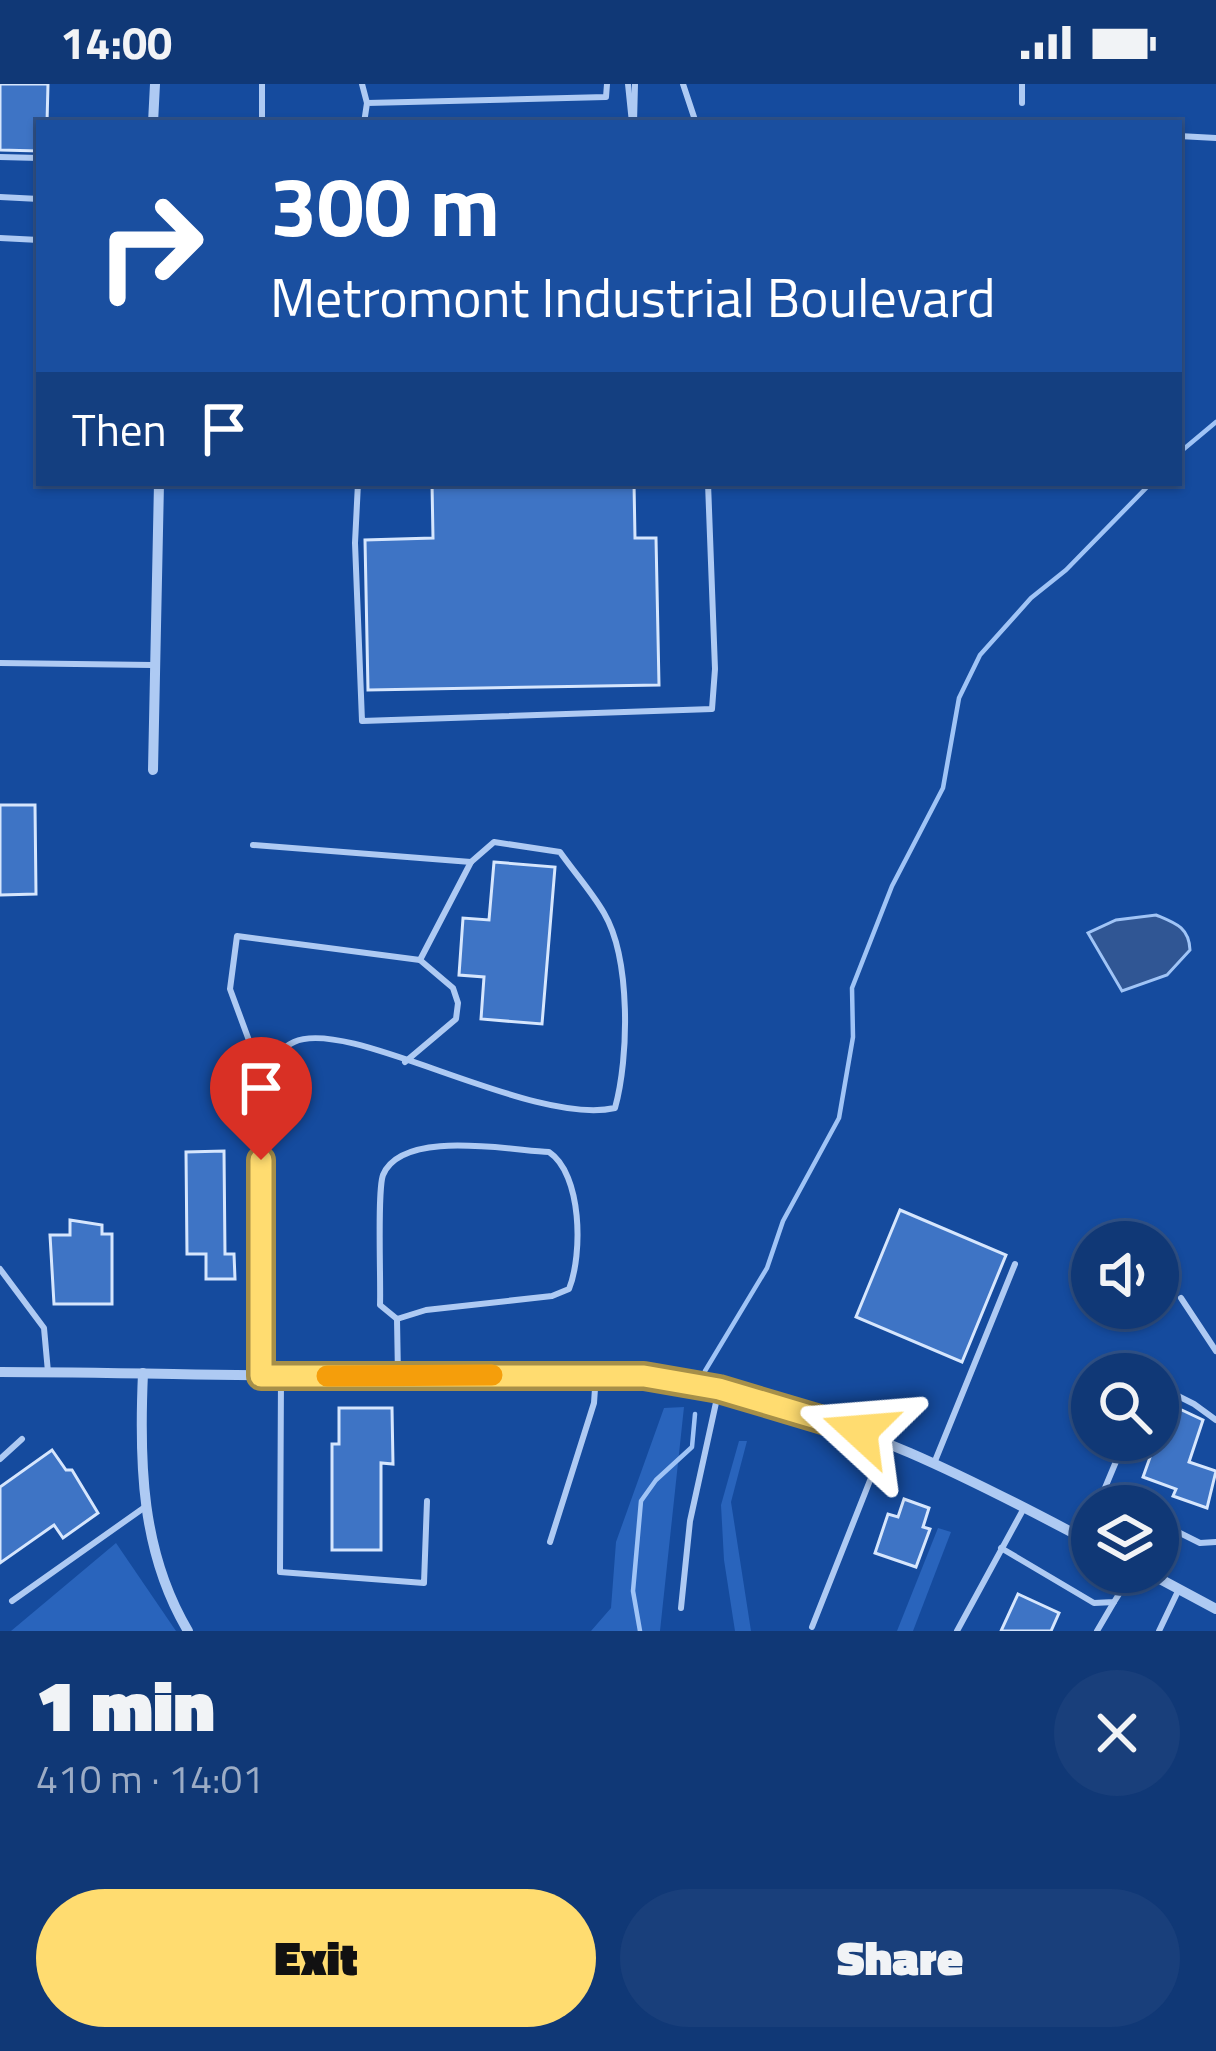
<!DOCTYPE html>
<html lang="en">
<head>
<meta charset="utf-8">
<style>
  body { margin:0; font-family:"Titillium Web",sans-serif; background:#193f7b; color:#f1f3f6; height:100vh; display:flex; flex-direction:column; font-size:45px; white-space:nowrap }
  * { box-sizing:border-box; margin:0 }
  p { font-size:39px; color:#9cacc5 }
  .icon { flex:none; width:66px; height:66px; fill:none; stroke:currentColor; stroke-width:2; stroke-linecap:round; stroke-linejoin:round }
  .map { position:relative; height:1547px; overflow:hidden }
  .side { display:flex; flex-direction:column; background:#103876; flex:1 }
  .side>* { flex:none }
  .hud { position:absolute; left:36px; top:36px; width:1146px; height:366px; border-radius:0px; box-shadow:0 3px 9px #0004,0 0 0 3px #305288; background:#1a4fa0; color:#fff; overflow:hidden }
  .fabs { position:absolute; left:1071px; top:1137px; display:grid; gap:24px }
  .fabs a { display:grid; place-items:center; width:108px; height:108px; border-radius:50%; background:#103876; box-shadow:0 3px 9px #0004,0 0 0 3px #305288; font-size:60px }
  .pin { position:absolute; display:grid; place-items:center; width:102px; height:102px; color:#fff; margin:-123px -51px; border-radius:50% 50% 50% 0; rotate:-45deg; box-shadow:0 0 12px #0007 }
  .pin .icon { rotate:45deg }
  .me { position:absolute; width:132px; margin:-66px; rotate:289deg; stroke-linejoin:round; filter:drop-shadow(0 0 9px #0008) }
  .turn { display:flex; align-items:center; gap:42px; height:252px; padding:0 36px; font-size:54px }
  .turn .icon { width:156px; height:156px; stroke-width:2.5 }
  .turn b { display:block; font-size:84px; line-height:102px }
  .then { display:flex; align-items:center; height:114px; padding:0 36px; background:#0003; gap:24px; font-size:45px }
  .round { display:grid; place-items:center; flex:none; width:126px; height:126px; border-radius:63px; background:#193f7b }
  .headline { display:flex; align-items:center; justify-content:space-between; height:204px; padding:0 36px }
  h1 { font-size:72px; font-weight:800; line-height:90px }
  .button { display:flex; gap:24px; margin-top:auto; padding:24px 36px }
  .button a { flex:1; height:138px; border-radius:72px; background:#ffdc70; color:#111; font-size:48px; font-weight:800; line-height:138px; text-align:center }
  .button a+a { background:#193f7b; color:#f1f3f6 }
  .status { display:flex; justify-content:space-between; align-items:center; height:84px; padding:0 60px; background:#103876; direction:ltr }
  .status svg { height:33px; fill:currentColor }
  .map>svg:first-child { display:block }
</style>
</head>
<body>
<div class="status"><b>14:00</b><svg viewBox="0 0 49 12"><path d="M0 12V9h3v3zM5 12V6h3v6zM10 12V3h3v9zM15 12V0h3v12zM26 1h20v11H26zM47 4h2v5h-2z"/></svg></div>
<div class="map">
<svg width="1216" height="1547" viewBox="0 0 1216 1547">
  <rect width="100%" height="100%" fill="#154b9e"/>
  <g fill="#2964bc">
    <polygon points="684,1323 660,1547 591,1547 611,1524 616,1458 664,1324"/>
    <polygon points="739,1357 747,1357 731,1418 751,1547 735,1547 724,1476 721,1421"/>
    <polygon points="938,1444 951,1448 913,1547 897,1547"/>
    <polygon points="116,1459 176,1547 11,1547"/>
  </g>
  <path fill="#305694" stroke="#a0c4f6" stroke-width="3" d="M1156,831C1175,839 1189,843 1190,866L1167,891L1122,907L1088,849L1116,836Z"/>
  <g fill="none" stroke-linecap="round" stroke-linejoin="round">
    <g stroke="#a0c4f6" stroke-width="4.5">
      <polyline points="1179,369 1216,338"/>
      <polyline points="705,1287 767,1184 783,1137 839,1034 853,953 852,904 892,802 943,704 959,614 980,571 1031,514 1066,486 1151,399"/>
      <polyline points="640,1547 633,1507 641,1417 656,1396 692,1363 695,1330"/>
    </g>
  </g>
  <g fill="#3e74c5" stroke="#d6e6fd" stroke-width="3">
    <polygon points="0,0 48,0 47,39 39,39 39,67 0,66"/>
    <polygon points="432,399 634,399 635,454 656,454 659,601 368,606 365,456 433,454"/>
    <polygon points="0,721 35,721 36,810 0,811"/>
    <polygon points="494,778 555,783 542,940 481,935 484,893 459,891 463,834 489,836"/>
    <polygon points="224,1067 225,1170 234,1170 235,1195 206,1195 206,1170 187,1170 186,1068"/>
    <polygon points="900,1126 1006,1171 962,1278 856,1233"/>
    <polygon points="70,1136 102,1141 102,1150 112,1150 112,1220 54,1220 50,1151 70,1151"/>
    <polygon points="1169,1320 1203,1336 1189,1378 1216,1387 1207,1424 1173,1412 1176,1405 1143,1393"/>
    <polygon points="339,1324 392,1324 393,1380 381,1379 381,1466 332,1466 332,1360 339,1360"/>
    <polygon points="52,1366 66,1386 72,1386 98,1429 63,1454 54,1441 0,1479 0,1403"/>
    <polygon points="904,1415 929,1424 923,1443 930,1445 916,1483 875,1469 888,1430 898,1433"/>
    <polygon points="1018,1510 1059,1529 1051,1547 1001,1547"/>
  </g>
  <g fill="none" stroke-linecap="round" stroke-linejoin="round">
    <g stroke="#aecaf3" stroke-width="6">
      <polyline points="262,0 262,39"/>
      <polyline points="362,0 367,19"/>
      <polyline points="628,0 632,39"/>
      <polyline points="683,0 696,39"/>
      <polyline points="1022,19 1022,0"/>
      <polyline points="364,39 367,19 606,13 607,0"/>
      <polyline points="634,39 635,0"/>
      <polyline points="1179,52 1216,54"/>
      <polyline points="0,73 39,74"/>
      <polyline points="0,113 39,115"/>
      <polyline points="0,154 39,156"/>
      <polyline points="358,399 355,459 362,637 712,625 715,585 708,399"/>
      <polyline points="0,579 152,581"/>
      <polyline points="253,761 471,778 420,876"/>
      <path d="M405,978L456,935L458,919L453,904L420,876L237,852L230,905L261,989C270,978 281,964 294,958C349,932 531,1043 615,1024C629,974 631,875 604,829C592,808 574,788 560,768L494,758L471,778"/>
      <polyline points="0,1185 44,1244 48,1288"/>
      <polyline points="1181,1214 1216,1267"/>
      <path d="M397,1235L426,1226L552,1212L569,1205C583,1170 582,1090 549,1068C508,1066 402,1045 383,1091C377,1107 381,1198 380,1221L397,1235L398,1292"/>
      <polyline points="281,1292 280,1488 424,1499 427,1417"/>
      <polyline points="1158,1302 1194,1320 1216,1336"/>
      <polyline points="0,1375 22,1355"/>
      <polyline points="935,1377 1015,1180"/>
      <polyline points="1102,1411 1125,1356"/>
      <polyline points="1158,1438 1200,1459 1216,1458"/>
      <path d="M1073,1449C1088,1416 1095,1401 1130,1422"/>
      <polyline points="550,1458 594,1319 596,1290"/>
      <polyline points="1001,1464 1094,1519 1114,1518 1133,1488"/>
      <polyline points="12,1517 145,1423"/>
      <polyline points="681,1524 690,1437 719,1305"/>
      <polyline points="812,1543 884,1361"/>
      <polyline points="957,1547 1024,1424"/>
      <polyline points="1097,1547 1114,1518"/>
      <polyline points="1159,1547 1179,1505"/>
    </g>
    <g stroke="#aecaf3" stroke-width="10">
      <polyline points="153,39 155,0"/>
      <polyline points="153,686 159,399"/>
      <polyline points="261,989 261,1292"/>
      <path d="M0,1288C127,1288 254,1293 381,1292C491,1291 608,1279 716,1304C857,1337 966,1392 1092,1459"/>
      <path d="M143,1289C139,1379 141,1468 188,1547"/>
      <polyline points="1147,1488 1216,1525"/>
    </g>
  </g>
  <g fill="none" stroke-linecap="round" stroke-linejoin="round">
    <g stroke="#a68f49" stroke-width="30">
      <polyline id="route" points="261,1076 261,1292 644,1292 719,1305 860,1347"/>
    </g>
    <use href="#route" stroke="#ffdc70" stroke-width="21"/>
    <polyline stroke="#f59e0b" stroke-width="21" points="327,1292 492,1291"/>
  </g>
</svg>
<div class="fabs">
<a><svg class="icon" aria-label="sound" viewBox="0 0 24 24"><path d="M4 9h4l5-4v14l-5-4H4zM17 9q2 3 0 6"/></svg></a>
<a><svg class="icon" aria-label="search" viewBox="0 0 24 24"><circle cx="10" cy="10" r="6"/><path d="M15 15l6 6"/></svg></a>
<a><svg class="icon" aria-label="layers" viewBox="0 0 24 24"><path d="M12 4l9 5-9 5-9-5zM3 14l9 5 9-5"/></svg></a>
</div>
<div class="pin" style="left:261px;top:1076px;background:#d93025"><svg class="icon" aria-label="arrive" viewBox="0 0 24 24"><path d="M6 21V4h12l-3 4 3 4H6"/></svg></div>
<svg class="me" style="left:860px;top:1347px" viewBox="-20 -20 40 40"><path d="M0-17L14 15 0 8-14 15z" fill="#ffdc70" stroke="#fff" stroke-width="4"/></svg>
<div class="hud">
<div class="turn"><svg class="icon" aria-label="right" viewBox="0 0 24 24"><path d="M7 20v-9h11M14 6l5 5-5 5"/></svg><div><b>300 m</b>Metromont Industrial Boulevard</div></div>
<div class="then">Then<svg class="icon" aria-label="arrive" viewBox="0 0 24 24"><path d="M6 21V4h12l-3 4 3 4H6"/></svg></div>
</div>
</div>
<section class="side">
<div class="headline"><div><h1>1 min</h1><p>410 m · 14:01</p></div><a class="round"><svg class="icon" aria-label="close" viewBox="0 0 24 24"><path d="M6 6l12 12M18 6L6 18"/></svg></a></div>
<div class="button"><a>Exit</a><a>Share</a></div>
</section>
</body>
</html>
